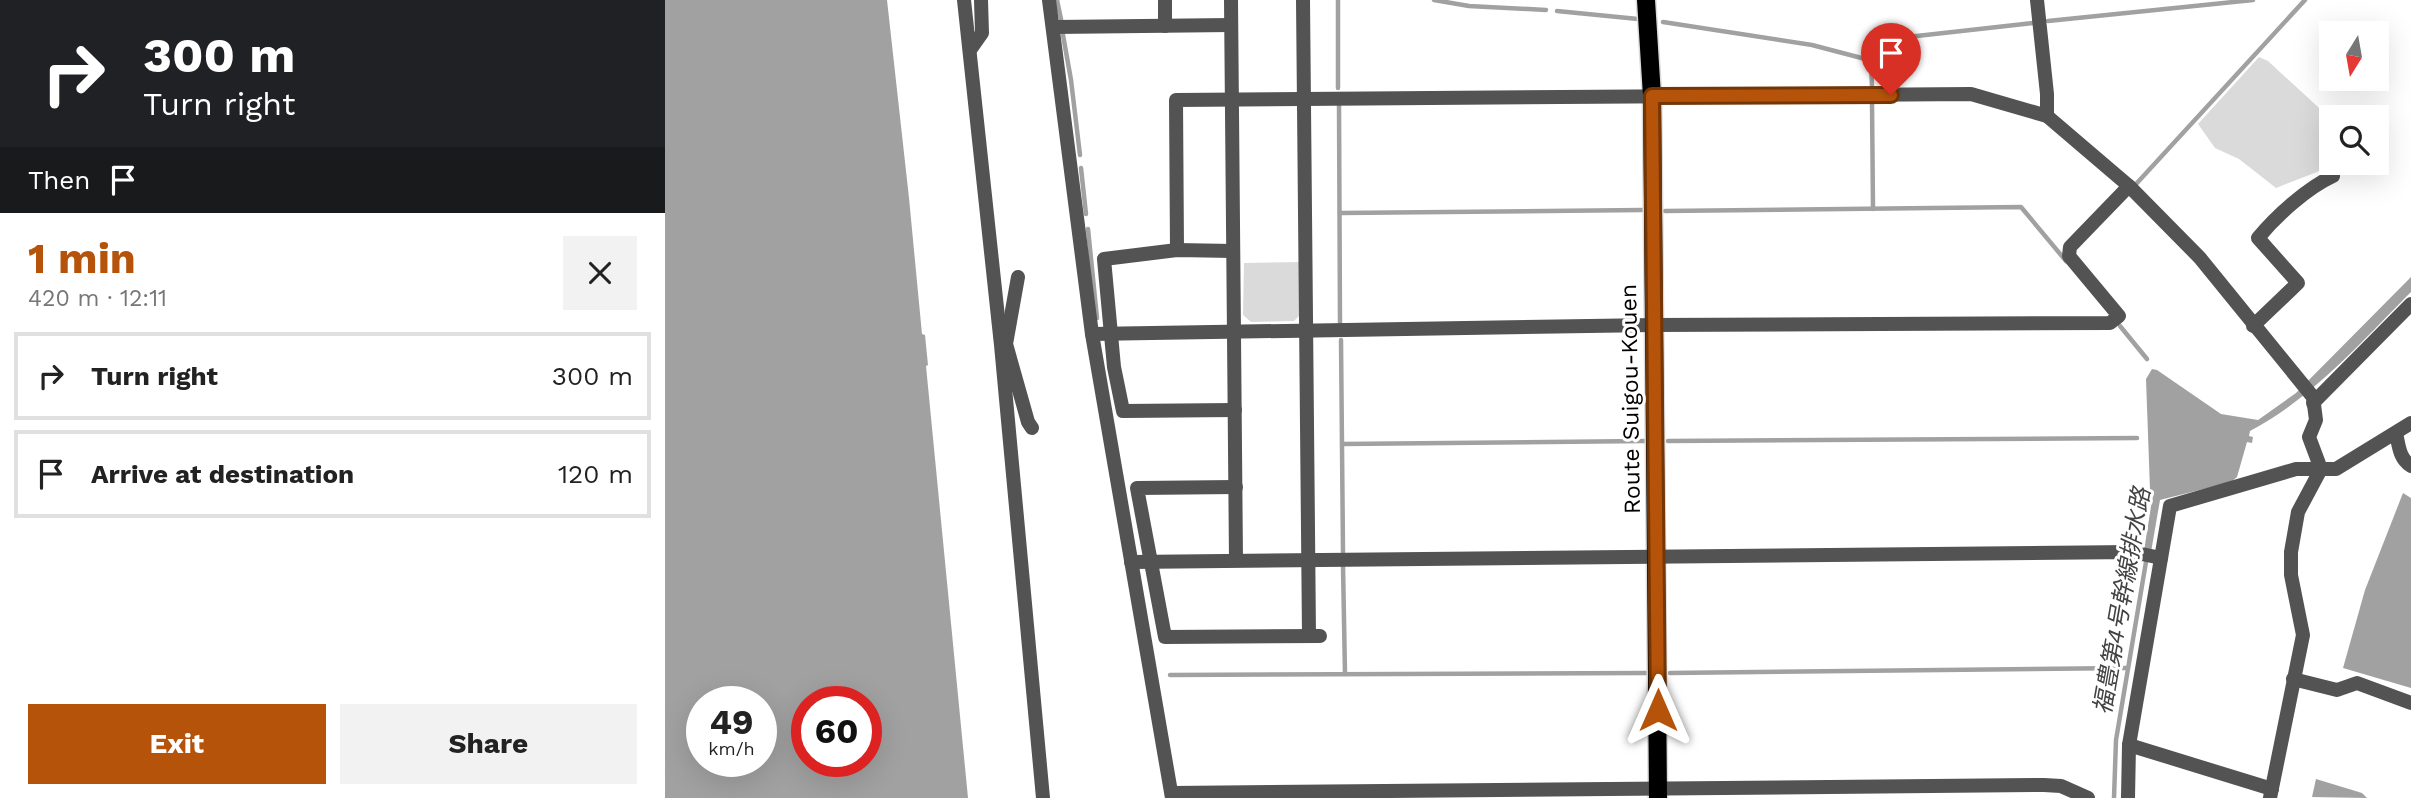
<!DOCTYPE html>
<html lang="en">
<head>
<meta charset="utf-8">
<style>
  body { margin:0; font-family:"Work Sans","Noto Sans JP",sans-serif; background:#f2f2f2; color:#222; height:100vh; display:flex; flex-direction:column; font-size:26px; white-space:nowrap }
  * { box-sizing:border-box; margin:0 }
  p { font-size:23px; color:#767676 }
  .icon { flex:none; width:38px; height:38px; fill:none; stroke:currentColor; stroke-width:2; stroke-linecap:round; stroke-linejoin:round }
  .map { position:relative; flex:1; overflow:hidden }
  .details { display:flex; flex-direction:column; background:#fff; width:665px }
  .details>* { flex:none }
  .hud { background:#202124; color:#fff; overflow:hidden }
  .needle { width:46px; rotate:191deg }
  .tools { position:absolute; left:1654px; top:21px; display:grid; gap:14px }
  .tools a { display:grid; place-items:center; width:70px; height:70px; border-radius:0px; background:#fff; box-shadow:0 7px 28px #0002; font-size:35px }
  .speed { position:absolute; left:21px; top:686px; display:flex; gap:14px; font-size:35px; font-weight:700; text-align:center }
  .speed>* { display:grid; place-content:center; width:91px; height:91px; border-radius:50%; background:#fff; box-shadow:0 7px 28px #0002; line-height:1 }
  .speed small { font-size:18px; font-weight:400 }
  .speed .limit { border:10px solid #d22; background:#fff; color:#111 }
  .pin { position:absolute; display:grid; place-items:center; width:60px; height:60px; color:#fff; margin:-72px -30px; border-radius:50% 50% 50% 0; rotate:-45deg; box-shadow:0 0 7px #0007 }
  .pin .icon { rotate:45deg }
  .me { position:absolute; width:77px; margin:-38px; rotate:0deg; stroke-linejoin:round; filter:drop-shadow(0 0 5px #0008) }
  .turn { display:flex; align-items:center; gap:24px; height:147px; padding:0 28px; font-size:32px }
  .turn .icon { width:91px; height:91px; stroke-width:2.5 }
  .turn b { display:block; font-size:49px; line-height:60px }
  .then { display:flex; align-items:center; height:66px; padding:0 28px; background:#0003; gap:14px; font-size:26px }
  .round { display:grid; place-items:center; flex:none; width:74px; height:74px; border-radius:0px; background:#f2f2f2 }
  .overview { display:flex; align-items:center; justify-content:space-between; height:119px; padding:0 28px }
  h1 { font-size:42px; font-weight:700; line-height:52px; color:#b45309 }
  .button { display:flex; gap:14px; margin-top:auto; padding:14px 28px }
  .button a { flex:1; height:80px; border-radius:0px; background:#b45309; color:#fff; font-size:28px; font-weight:700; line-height:80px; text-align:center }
  .button a+a { background:#f2f2f2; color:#222 }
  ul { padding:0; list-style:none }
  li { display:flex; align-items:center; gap:21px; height:88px; margin:0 14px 10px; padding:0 14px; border:4px solid #e0e0e0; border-radius:0px }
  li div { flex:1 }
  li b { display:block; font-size:26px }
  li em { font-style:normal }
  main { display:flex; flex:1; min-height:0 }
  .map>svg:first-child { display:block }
</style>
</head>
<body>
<main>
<section class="details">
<div class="hud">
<div class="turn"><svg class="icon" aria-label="right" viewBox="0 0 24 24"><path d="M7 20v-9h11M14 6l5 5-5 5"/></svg><div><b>300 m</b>Turn right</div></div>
<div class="then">Then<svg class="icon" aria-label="arrive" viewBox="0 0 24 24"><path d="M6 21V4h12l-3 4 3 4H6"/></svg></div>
</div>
<div class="overview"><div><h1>1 min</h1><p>420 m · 12:11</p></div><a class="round"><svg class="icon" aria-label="close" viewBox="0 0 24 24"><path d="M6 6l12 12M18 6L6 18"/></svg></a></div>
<ul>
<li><svg class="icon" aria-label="right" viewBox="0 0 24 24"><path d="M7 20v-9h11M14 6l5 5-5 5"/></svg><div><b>Turn right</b></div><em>300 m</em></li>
<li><svg class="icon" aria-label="arrive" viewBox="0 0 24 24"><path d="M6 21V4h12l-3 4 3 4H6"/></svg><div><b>Arrive at destination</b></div><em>120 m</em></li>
</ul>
<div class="button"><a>Exit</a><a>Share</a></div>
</section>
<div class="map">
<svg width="1746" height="798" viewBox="0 0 1746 798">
  <rect width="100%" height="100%" fill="#fff"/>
  <g fill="#dadada">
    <polygon points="1594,57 1603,61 1666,119 1666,163 1677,163 1672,168 1657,170 1611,188 1574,159 1550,148 1533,124"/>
    <polygon points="635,262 635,315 629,321 586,322 578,315 579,263"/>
  </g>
  <g fill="#a1a1a1" fill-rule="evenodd">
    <path d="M0,0H222L244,198L257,334L260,335L263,365L261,366L303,798H0ZM37,702H96V761H37ZM142,702H201V761H142Z"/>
    <path d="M1746,277V292C1696,342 1649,397 1585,431L1584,436L1588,437L1587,443L1582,442L1572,477L1566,482L1495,500L1485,558L1478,557L1488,494L1485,490L1481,379L1487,369L1492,370L1556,414L1593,420L1631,393Z"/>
    <polygon points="1738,493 1746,498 1746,688 1678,668 1700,590"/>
    <polygon points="1651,779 1697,793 1702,798 1647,797"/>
  </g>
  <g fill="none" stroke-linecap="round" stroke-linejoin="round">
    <g stroke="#a1a1a1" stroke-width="4.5">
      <polyline points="392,0 396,19"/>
      <polyline points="673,0 673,88"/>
      <polyline points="769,0 804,6 881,10"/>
      <polyline points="892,11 973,19"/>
      <polyline points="1383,21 1588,0"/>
      <polyline points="998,22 1147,45 1227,66 1225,39 1368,23"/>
      <polyline points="398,35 406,80 415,155"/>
      <polyline points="1206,61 1207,87"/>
      <polyline points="1207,102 1208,209"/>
      <polyline points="674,104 675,324"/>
      <polyline points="416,168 421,214"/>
      <polyline points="1472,183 1640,0"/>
      <polyline points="1000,211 1356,207 1401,261"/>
      <polyline points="675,213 977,210"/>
      <polyline points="423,229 432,318"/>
      <polyline points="1455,326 1482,359"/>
      <polyline points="676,340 678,552"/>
      <polyline points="1003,441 1472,438"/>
      <polyline points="677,444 980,441"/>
      <polyline points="678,565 680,674"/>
      <polyline points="1005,673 1463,668"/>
      <polyline points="505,675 981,673"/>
      <polyline points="1449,798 1451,740 1482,556"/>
    </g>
    <g stroke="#dbdbdb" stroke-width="21">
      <polyline id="primary" points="981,0 987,96 993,798"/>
    </g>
    <g stroke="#535353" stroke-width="14">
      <polyline points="384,0 427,334 507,798"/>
      <polyline points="500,0 500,26"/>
      <polyline points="566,0 571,560"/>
      <polyline points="638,0 644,636"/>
      <polyline points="1372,0 1382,94 1382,116"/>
      <polyline points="390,27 566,25"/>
      <polyline points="512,250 511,100 1306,94 1382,116 1464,186 1535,258 1648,397 1651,420 1644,437 1656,469"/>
      <polyline points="568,251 512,250 439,259 449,367 458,411 570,410"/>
      <polyline points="353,277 341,344 363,422 367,428"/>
      <path d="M1588,326L1633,283L1593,238C1611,216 1642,188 1668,176"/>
      <polyline points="427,334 988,325 1445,323 1454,316 1404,256 1405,247 1464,186"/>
      <polyline points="1648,403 1746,304"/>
      <path d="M1731,433C1734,446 1734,458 1746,466"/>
      <polyline points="571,487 472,488 500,637 655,636"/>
      <polyline points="466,562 1467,552 1496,558"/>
      <polyline points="1628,679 1672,690 1692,683 1746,703"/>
      <polyline points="1464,745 1607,789"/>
      <polyline points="507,793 1379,785 1396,786 1423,798"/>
      <polyline points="1463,798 1464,745 1505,506 1631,469 1671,469 1746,423"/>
      <polyline points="1605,798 1638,635 1626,575 1626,552 1633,512 1656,469"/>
    </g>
    <g stroke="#535353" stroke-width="14">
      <polyline points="299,0 336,345 378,798"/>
      <polyline points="305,50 317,33 316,0"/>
    </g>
    <use href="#primary" stroke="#000" stroke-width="18"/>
  </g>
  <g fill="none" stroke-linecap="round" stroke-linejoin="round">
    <g stroke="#753606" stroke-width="18">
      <polyline id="route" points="993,710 987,96 1226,95"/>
    </g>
    <use href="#route" stroke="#b45309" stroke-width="12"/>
  </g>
  <g text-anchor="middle" stroke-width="6" stroke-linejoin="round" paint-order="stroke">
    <g font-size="23" fill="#000" stroke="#fff">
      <text transform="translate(965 399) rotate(-91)" y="8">Route Suigou-Kouen</text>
    </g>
    <g font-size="24" font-style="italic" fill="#424242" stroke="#fff">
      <text transform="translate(1457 601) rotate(-80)" y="8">福豊第4号幹線排水路</text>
    </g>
  </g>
</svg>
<div class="tools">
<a><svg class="needle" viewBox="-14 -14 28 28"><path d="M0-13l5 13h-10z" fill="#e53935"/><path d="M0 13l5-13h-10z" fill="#767676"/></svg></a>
<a><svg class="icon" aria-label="search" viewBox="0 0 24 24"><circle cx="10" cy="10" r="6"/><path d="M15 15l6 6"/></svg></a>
</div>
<div class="speed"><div>49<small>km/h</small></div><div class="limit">60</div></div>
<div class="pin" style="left:1226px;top:95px;background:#d93025"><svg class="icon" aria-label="arrive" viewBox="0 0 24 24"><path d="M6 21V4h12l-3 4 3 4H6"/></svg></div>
<svg class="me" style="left:993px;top:710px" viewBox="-20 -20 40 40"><path d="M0-17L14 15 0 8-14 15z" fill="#b45309" stroke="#fff" stroke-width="4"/></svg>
</div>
</main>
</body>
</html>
